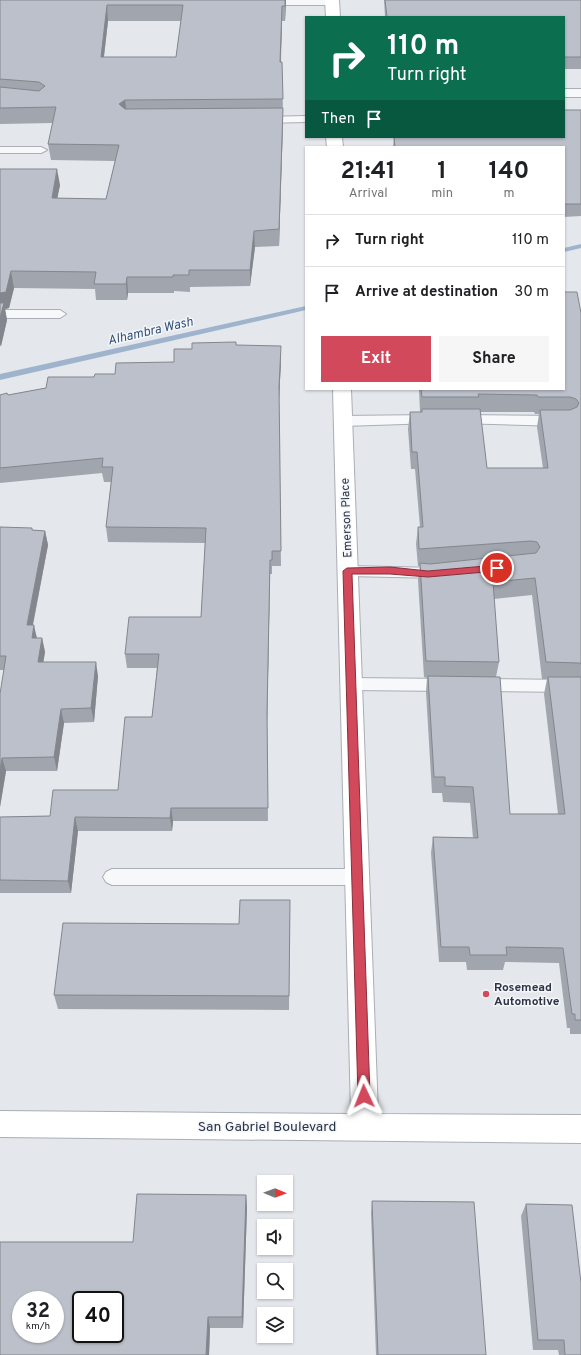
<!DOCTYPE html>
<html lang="en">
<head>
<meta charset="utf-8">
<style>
  body { margin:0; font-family:Overpass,sans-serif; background:#f6f6f6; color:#202124; height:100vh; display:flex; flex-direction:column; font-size:15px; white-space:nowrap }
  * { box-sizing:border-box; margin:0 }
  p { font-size:13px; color:#757577 }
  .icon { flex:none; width:22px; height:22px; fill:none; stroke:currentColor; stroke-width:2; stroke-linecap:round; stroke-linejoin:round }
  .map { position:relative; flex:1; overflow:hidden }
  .sheet { position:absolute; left:305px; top:146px; width:260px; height:244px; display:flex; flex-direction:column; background:#fff; border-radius:0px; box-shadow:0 1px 3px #0004 }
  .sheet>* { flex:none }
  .banner { position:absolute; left:305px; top:16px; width:260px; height:122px; border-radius:0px; box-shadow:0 1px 3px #0004; background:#0b6e4f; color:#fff; overflow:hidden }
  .needle { width:26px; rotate:91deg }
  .tools { position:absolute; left:257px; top:1175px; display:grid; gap:8px }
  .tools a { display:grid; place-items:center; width:36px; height:36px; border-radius:0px; background:#fff; box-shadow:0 1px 3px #0004; font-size:20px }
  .speed { position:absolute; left:12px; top:1291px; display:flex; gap:8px; font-size:20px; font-weight:700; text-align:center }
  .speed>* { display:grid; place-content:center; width:52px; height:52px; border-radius:50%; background:#fff; box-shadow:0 1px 3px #0004; line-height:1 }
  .speed small { font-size:10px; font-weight:400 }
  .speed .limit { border:2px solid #111; border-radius:6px; background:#fff; color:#111 }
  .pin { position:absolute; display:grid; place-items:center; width:34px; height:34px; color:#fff; margin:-17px; border:2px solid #fff; border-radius:50%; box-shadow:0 1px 4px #0007 }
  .me { position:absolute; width:44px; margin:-22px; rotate:358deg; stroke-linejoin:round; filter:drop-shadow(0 0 3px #0008) }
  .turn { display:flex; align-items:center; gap:14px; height:84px; padding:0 16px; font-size:18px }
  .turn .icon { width:52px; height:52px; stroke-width:2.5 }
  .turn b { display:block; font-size:28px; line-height:34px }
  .then { display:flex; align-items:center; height:38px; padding:0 16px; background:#0003; gap:8px; font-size:15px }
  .eta { display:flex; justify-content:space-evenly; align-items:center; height:68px; text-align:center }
  .eta b { font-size:24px; font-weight:700; line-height:28px }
  .action { display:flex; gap:8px; margin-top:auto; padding:8px 16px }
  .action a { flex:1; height:46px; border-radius:0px; background:#d1495b; color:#fff; font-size:16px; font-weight:700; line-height:46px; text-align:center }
  .action a+a { background:#f6f6f6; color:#202124 }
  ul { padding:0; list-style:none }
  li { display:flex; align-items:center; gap:12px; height:52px; padding:0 16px; border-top:1px solid #e0e0e0 }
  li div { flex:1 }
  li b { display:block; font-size:15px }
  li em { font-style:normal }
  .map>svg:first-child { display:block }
</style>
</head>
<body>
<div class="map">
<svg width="581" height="1355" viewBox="0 0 581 1355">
  <rect width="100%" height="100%" fill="#e4e7ec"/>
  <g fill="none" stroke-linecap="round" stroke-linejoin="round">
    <g fill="#9fb4cc" fill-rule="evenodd">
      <polygon points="581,244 581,248 564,252 564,248"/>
      <polygon points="306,306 306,310 0,380 0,374"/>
    </g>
    <g stroke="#a9aeb7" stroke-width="2">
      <g id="lane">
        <polygon points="260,0 337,0 338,2 333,5 264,5 261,4 259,2"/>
        <polygon points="306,116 306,122 262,123 257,120 262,117"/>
        <polygon points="0,147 41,147 47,150 41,153 0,153"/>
        <polygon points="0,310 60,310 66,314 60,318 0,318"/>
        <polygon points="430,415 435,417 437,420 435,423 343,426 338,424 336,421 338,418 343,416"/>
        <polygon points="461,415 560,416 565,418 567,421 565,424 560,426 456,423 454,420 456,417"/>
        <polygon points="347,566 439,568 444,569 447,573 444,577 439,578 347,576 342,575 339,571 342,567"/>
        <polygon points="351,678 447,679 453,681 455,685 453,689 447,691 351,690 345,688 343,684 345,680"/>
        <polygon points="480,679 567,680 573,682 575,686 573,690 567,692 480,691 474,689 472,685 474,681"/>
        <polygon points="112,869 357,869 363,872 366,877 363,882 357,885 112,885 106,882 103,877 106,872"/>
      </g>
    </g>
    <g stroke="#a9aeb7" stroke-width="2">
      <rect id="street" x="564" y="89" width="17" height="8"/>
    </g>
    <g stroke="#a9aeb7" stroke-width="2">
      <g id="secondary">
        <polygon points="325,0 339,0 340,17 326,17"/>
        <polygon points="326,137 342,137 343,147 327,147"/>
        <polygon points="333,389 351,389 378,1114 581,1115 581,1143 0,1137 0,1111 351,1114"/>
      </g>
    </g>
    <use href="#lane" fill="#f7f8fa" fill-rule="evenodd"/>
    <use href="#street" fill="#f7f8fa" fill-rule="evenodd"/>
    <use href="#secondary" fill="#fff" fill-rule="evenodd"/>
  </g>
  <g fill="#a1a5ae" fill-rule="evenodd">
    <path d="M0,0H286L285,21H282L281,62H282L283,115L279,246L255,247L250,286L190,287V292L174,291V293H128L127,300H96L95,289L14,288L9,308L5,309L7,320L1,346H0V169L60,185L57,198L106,199L115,161L51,160L48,144L53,123L0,124ZM108,21H181L176,57H104Z"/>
    <polygon points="384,0 581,0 581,69 564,69 564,17 385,17"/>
    <polygon points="581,110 581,216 564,217 564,147 393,147 394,137 564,137"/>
    <path d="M581,313V1034H570V1028H567L559,963L505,962L503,970H467L466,962H439L431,853L433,837L473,838L470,803L443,802L442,793H432L426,692L427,678L424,677L418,580L420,566H418L416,544L418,527H420L415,469H411L408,429L410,412H420L419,389H564ZM480,412H534L535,414H539L537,427L543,468H487ZM532,595L542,679H547L544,694L558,814H510L496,677L499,662L494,599Z"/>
    <polygon points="236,345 281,360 279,401 281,566 272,566 272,574 270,574 267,728 268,821 173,821 172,831 78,831 71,893 0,893 0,817 50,816 118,790 152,717 157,668 127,668 125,654 201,617 205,543 108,542 106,527 111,482 104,482 102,473 0,483 0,395 8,395 46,388 94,377 115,374 174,362 192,349"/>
    <polygon points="0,527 33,530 45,531 48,545 33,625 37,638 42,638 45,652 43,662 98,676 94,722 64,723 57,771 6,771 0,807 4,670 0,670"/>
    <polygon points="290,900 289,1010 58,1009 54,995 239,924"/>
    <polygon points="246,1195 247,1208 243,1328 210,1328 209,1355 0,1355 133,1242"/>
    <polygon points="372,1201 486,1355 376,1355 371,1213"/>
    <polygon points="526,1204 581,1355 559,1355 558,1350 533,1350 521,1216"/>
  </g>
  <g fill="#83868d">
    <polygon points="285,0 286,0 285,21"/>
    <polygon points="107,5 108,21 102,72 101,57"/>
    <polygon points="282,6 282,21 280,78 280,62"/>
    <polygon points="125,100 127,116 119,104"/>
    <polygon points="283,108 283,124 279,246 279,229"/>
    <polygon points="57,169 60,185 54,215 52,198"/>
    <polygon points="254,231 255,247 250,286 250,270"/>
    <polygon points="11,271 14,288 9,308 5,309 7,320 1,346 0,343 0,293"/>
    <polygon points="127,277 128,293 127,300 126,284"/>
    <polygon points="281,346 281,360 279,401 279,387"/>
    <polygon points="45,531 48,545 30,639 27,625"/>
    <polygon points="270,560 270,574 267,728 268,821 267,714"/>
    <polygon points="34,625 37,639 32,638"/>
    <polygon points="42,638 45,652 41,677 38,662"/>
    <polygon points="96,662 98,676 94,722 91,708"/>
    <polygon points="61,709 64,723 57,771 54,757"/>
    <polygon points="2,758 6,771 0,807 0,770"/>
    <polygon points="171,808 173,821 172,831 170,818"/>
    <polygon points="75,817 78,831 71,893 68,881"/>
    <polygon points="246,1195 247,1208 243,1328 242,1317"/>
    <polygon points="208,1317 210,1328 209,1355 206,1355"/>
  </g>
  <g fill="#bbc0ca" stroke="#83868d" fill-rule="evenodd">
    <path d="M0,0H285V6H282L280,62H282L283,99L125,100L119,104L125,109L283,108L279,229L254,231L250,270H189V275H173V277H127L126,284H94L96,272L11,271L6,292L0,293V169H57L52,198L106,199L119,145L48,144L56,107L0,108V87L39,91L45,86L39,82L0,79ZM107,5H183L176,57H101Z"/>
    <polygon points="385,0 581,0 581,57 564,57 564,17 387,17"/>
    <polygon points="564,110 581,110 581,204 564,204 564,147 395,147 394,137 564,137"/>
    <polygon points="564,292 577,292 581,313 581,664 579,663 546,662 535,578 493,582 499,662 426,661 420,563 430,564 536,553 540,547 537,542 531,541 419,549 418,527 423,527 417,452 412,452 410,412 422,412 422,409 480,409 487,468 548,468 540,410 570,410 577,407 579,403 576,399 570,397 538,397 537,395 478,394 479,397 422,397 421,389 564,389"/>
    <polygon points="0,303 4,303 0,318"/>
    <polygon points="236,342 236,345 281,346 279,387 281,551 272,551 272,560 270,560 267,714 268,808 171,808 170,818 75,817 68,881 0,880 0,817 50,816 53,790 118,790 125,717 152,717 159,654 125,654 129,617 201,617 206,528 106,527 113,467 102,467 103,458 0,468 0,395 7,393 8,395 46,388 48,377 94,377 95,374 115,374 116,363 174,362 174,349 192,349 192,343"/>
    <polygon points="0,527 32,528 32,530 45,531 27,625 34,625 32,638 42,638 38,662 96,662 91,708 61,709 54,757 2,758 0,770 0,694 6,656 0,656"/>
    <polygon points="428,676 500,677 510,814 565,814 548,677 581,677 581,1020 575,1020 575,1014 572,1014 563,948 506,947 507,955 470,955 469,947 441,947 433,837 478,838 473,787 445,786 445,777 434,777"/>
    <polygon points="240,900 290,900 289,996 54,995 63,923 239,924"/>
    <path d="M137,1194L246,1195L242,1317H208L206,1355H0V1242H133ZM21,1300H55V1334H21ZM81,1300H115V1334H81Z"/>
    <polygon points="372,1201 474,1202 486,1355 378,1355"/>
    <polygon points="526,1204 572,1205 581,1283 581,1355 565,1355 564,1340 538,1340"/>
  </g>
  <polygon fill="#d1495b" stroke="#882f3b" points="497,565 501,568 497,571 428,577 390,574 352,574 370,1096 368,1100 364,1102 360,1100 358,1096 343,571 347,568 390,567 428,571"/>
  <circle fill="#d1495b" stroke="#f4f6f9" stroke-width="1.5" cx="486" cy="994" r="4"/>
  <g text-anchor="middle" stroke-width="3" stroke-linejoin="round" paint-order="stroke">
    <g font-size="12" fill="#2b3445" stroke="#f4f6f9">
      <text transform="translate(346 518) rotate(-92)" y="4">Emerson Place</text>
    </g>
    <g font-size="12" font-weight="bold" fill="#2b3445" stroke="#f4f6f9" text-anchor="start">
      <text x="494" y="991">Rosemead<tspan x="494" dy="14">Automotive</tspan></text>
    </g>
    <g font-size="13" font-style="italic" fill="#34527a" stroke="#f4f6f9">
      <text transform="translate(150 330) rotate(-13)" y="5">Alhambra Wash</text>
    </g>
    <g font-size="14" fill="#2b3445" stroke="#f4f6f9">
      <text x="267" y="1131">San Gabriel Boulevard</text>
    </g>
  </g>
</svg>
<div class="tools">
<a><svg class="needle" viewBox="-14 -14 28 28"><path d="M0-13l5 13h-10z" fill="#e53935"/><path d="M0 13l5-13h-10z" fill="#757577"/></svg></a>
<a><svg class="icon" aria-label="sound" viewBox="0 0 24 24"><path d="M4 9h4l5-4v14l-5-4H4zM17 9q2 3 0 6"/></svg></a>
<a><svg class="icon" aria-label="search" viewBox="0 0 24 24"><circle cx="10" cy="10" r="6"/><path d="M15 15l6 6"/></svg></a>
<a><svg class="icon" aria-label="layers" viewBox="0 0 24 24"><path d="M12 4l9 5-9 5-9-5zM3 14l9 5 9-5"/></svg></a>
</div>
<div class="speed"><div>32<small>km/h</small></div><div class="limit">40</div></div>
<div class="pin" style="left:497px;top:568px;background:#d93025"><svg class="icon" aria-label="arrive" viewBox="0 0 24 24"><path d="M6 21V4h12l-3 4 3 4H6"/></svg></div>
<svg class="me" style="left:364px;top:1096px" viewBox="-20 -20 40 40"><path d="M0-17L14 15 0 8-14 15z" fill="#d1495b" stroke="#fff" stroke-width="4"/></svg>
<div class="banner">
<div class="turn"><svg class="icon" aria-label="right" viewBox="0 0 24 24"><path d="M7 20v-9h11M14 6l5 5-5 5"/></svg><div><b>110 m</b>Turn right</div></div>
<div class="then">Then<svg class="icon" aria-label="arrive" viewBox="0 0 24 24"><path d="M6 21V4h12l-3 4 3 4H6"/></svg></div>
</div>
<section class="sheet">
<div class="eta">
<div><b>21:41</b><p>Arrival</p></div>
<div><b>1</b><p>min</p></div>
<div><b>140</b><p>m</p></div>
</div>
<ul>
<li><svg class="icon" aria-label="right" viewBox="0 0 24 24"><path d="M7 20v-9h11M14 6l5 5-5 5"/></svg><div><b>Turn right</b></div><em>110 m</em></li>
<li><svg class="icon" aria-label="arrive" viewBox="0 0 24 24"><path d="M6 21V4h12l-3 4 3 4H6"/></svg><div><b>Arrive at destination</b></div><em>30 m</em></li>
</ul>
<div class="action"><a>Exit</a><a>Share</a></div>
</section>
</div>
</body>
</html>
